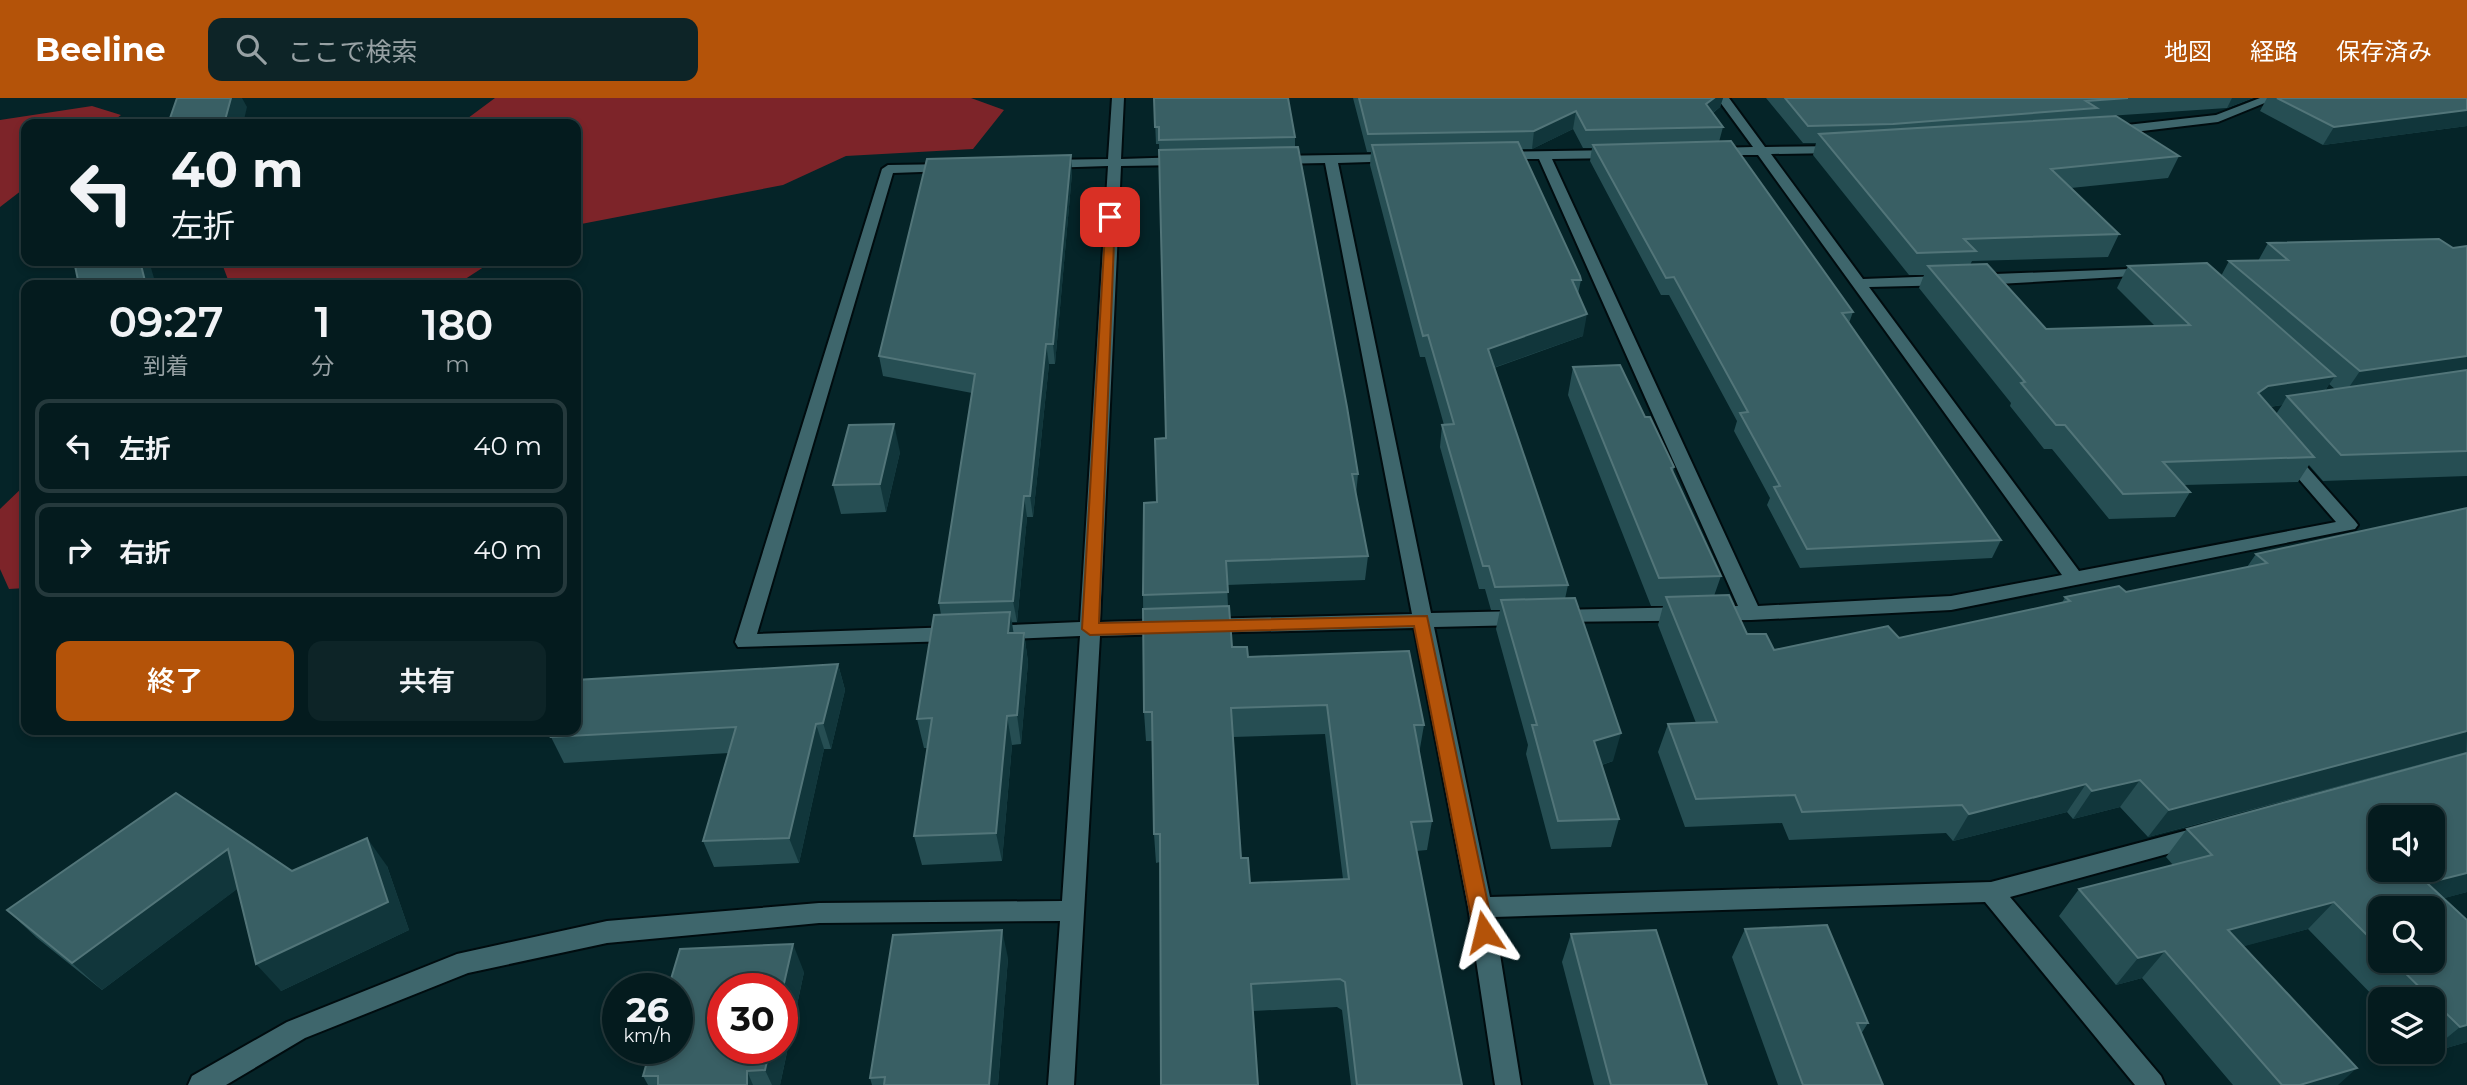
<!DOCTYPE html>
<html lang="ja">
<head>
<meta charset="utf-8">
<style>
  body { margin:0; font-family:Montserrat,"Noto Sans JP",sans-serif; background:#0d2427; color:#f1f3f6; height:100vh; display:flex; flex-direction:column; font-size:26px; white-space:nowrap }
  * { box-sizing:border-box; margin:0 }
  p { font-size:23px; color:#97a1a4 }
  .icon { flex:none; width:38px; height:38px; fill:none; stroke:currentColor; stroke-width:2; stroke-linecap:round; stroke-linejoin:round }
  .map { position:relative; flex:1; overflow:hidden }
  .drawer { position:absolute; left:21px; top:182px; width:560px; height:455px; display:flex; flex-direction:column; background:#041b1e; border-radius:14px; box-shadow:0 4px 10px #0003,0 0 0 2px #25393c }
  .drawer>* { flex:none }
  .guide { position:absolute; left:21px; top:21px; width:560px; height:147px; border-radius:14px; box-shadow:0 4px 10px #0003,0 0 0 2px #25393c; background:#041b1e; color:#f1f3f6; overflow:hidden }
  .fabs { position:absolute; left:2368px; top:707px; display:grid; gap:14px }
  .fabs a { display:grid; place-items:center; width:77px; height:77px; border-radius:14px; background:#041b1e; box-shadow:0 4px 10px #0003,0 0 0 2px #25393c; font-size:35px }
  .speed { position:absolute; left:602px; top:875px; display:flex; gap:14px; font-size:35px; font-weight:700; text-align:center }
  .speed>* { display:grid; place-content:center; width:91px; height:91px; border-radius:50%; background:#041b1e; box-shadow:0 4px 10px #0003,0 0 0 2px #25393c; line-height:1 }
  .speed small { font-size:18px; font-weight:400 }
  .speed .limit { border:10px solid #d22; background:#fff; color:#111 }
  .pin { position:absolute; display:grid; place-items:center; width:60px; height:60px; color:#fff; margin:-30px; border-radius:14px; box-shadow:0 4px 10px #0006 }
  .me { position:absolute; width:77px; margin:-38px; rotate:350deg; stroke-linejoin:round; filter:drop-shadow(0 0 5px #0008) }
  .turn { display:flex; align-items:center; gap:24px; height:147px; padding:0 35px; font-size:32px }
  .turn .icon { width:91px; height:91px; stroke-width:2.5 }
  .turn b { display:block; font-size:49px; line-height:60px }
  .eta { display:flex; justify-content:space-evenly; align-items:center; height:119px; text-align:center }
  .eta b { font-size:42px; font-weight:600; line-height:49px }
  .button { display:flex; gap:14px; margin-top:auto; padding:14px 35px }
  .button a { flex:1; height:80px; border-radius:14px; background:#b45309; color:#fff; font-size:28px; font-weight:600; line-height:80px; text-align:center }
  .button a+a { background:#0d2427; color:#f1f3f6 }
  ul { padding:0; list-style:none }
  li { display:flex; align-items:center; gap:21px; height:94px; margin:0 14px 10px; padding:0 21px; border:4px solid #25393c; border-radius:14px }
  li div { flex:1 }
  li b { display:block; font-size:26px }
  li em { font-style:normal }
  header { display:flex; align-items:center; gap:42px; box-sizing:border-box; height:98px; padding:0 35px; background:#b45309; color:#fff }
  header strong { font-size:33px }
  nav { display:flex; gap:38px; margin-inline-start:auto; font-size:24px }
  .search { width:490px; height:63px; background:#0d2427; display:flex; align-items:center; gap:18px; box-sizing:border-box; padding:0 24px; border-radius:14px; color:#97a1a4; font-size:26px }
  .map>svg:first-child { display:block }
</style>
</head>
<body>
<header>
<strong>Beeline</strong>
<div class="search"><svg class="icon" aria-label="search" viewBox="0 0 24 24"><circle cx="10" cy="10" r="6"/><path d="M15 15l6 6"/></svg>ここで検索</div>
<nav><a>地図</a><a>経路</a><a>保存済み</a></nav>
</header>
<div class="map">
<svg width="2467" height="987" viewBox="0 0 2467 987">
  <rect width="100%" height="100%" fill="#052428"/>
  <g fill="#7d2429">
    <polygon points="495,0 971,0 1004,12 973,51 846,58 783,87 576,127 576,26 460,26"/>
    <polygon points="92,8 121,17 109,26 26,26 26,89 0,109 0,22"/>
    <polygon points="221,163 493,163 456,187 230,187"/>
    <polygon points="26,386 26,490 9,491 0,471 0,411"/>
  </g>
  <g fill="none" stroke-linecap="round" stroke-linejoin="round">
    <g stroke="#000c0f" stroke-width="4">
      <g id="minor">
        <polygon points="1112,0 1124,0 1121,61 1184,59 1190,63 1184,67 1121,68 1100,524 1170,522 1180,529 1170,536 1100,538 1074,987 1048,987 1060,823 819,825 607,845 468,875 305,940 226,987 188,987 192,978 287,924 457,856 607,823 819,805 1062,803 1080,538 988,542 978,535 988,528 1080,524 1108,68 1046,70 1040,66 1046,62 1108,61"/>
        <polygon points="1717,0 1729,0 1765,49 1842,48 1844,51 1838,55 1771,56 1863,181 2156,170 2158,173 2151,177 1998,186 1869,189 2079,473 2336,424 2278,357 2287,352 2293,353 2355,423 2358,427 2355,431 1951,512 1751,522 1550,524 1547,519 1550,514 1557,512 1738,508 1539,61 1493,61 1491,58 1497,54 1618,52 1624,56 1618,60 1552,61 1758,508 1951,498 2062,477 1758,57 1710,57 1710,51 1714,50 1753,49"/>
        <polygon points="2260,0 2277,0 2218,24 2109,37 2103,33 2109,29 2216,17"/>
        <polygon points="1397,56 1401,57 1401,63 1338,65 1431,515 1523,513 1533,520 1523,527 1434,529 1490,799 1991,784 2203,728 2211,730 2214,737 2211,744 2010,799 2161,978 2165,987 2135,987 1985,804 1494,819 1521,987 1495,987 1468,809 1414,530 1203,535 1193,528 1203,521 1412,516 1325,65 1273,66 1267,62 1273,58"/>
        <polygon points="954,66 954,72 949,73 893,75 757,536 954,529 964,536 954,543 738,549 735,544 882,71 888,67"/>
      </g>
    </g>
    <use href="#minor" fill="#3e666c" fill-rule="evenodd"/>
  </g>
  <g fill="#264e53" fill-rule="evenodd">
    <path d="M1154,0L1295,39V49L1358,376L1356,397L1368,458L1365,482L1227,487L1228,508L1232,549L1248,559L1424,627L1419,656L1432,723L1427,752L1416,753L1462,987H1351L1342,912L1337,909L1253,913L1160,764L1156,765L1154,736L1153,643H1146L1144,614L1143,497L1166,340L1159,46H1156ZM1325,636L1343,781L1250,785L1241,760L1233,639Z"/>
    <polygon points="1353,0 1723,0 1720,9 1713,15 1723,29 1719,44 1853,214 1849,225 2001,442 1992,460 1800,470 1767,407 1770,400 1734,333 1737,323 1669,197 1661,197 1590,63 1592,50 1583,50 1573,31 1532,51 1521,51 1581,182 1578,196 1583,238 1494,270 1568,487 1565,501 1613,663 1602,667 1619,721 1611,749 1551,751 1526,656 1528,647 1496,531 1500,512 1491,512 1485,491 1479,491 1440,349 1442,327 1444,327 1425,259 1420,259 1370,67 1371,54 1367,54"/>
    <path d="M1766,0H2253L2227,10L2093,19L2179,58L2168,80L2071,90L2119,136L2108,159L1972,163L1970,167L2046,231L2155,228L2117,190L2128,168L2221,178L2229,163H2258L2268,145L2453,150L2467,148V378L2323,383L2309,367L2298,384L2184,387L2190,394L2175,419L2109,421L2052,351H2044L2010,308L2011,305L1919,190L1924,177H1909L1813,57L1816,45H1803ZM2329,286L2335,291L2325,293ZM2282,307L2276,316L2270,309Z"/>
    <polygon points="2267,0 2467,0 2467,28 2323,47 2260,13"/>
    <polygon points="1072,75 1055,266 1049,266 1033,419 1027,419 1017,524 1012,524 1013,535 1024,535 1028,564 1021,646 1012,647 1002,763 922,767 914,738 927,650 924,650 917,621 941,517 939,505 972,295 883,278 879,258"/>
    <polygon points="1573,269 1645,319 1674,369 1673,374 1721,478 1714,498 1747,536 1774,552 1899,540 2062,505 2065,499 2126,494 2247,469 2256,456 2467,410 2467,655 2148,739 2120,709 2073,721 2067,714 1953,743 1946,735 1789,742 1782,725 1685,729 1658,654 1668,626 1696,625 1658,527 1663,508 1651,508 1568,297"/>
    <polygon points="900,354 886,414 841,416 833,387"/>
    <polygon points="838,566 845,592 831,651 824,651 799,765 714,769 703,743 729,655 564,665 551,639"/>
    <path d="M2187,731L2467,794L2444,800L2467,944L2429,955L2428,954H2432V901H2380V905L2308,831L2243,848L2338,987H2233L2142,880L2116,887L2059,818L2079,791L2173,767L2166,759ZM2380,810L2432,863H2380Z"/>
    <polygon points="387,768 409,832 281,893 238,790 102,892 37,840 7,812 292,773"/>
    <polygon points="1745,831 1868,925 1861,936 1883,987 1778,987 1732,859"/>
    <polygon points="1571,836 1707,987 1594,987 1562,864"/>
    <polygon points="1008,860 998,987 872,987 870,980"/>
    <polygon points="804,874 780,987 648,987 643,978"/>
  </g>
  <g fill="#11363b">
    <polygon points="231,0 242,0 247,9 243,26 224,26"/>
    <polygon points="1714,0 1723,0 1720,9 1702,23 1706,6"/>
    <polygon points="2232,0 2253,0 2227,10"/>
    <polygon points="2467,12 2467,28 2323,47 2334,29"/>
    <polygon points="1576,13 1573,31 1532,51 1534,33"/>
    <polygon points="1071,57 1072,75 1055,266 1053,246"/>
    <polygon points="140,163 149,163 156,187 146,187"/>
    <polygon points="1587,216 1583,238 1484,273 1488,251"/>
    <polygon points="1046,246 1049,266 1033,419 1030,398"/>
    <polygon points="2467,258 2467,280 2343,298 2360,273"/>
    <polygon points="2335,278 2319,301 2287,298 2282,307 2254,311 2258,295 2268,288"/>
    <polygon points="894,326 900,354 886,414 880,386"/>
    <polygon points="1024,398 1027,419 1017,524 1013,503"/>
    <polygon points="1010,514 1015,543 1008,535"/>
    <polygon points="1024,535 1028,564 1021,646 1017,617"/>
    <polygon points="838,566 845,592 831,651 823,625"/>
    <polygon points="1007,618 1012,647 1002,763 996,735"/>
    <polygon points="816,626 824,651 799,765 789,740"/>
    <polygon points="2467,633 2466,654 2148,739 2169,712"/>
    <polygon points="1621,635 1613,663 1586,672 1594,643"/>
    <polygon points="2140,682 2120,709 2073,721 2092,693"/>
    <polygon points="2086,686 2067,714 1953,743 1969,716"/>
    <polygon points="367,740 387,768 409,832 281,893 256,866"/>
    <polygon points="228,751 252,780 102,892 72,865"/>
    <polygon points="2467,775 2467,794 2408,810 2427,785"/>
    <polygon points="2334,804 2308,831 2204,859 2228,832"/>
    <polygon points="1002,832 1008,860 998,987 989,987"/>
    <polygon points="793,846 804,874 780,987 772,987 765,972 770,950 782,950 782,894"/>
    <polygon points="2165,853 2142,880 2116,887 2138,860"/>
    <polygon points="2467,927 2467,944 2429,955 2432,954 2432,952 2460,929"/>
    <polygon points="2357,970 2338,987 2300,987"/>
    <polygon points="747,973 753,987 747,987"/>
  </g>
  <g fill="#395f64" stroke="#527579" stroke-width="2" fill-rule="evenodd">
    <polygon points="177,0 231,0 224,26 168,26"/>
    <polygon points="1154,0 1288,0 1295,39 1159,42 1159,29 1155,29"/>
    <polygon points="1359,0 1714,0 1706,6 1723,29 1586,32 1576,13 1534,33 1368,36"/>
    <polygon points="1785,0 2128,0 2086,3 2097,10 1893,26 1808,28"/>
    <polygon points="2277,0 2467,0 2467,12 2334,29"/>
    <polygon points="2116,18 2179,58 2051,71 2119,136 1964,141 1976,153 1917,155 1819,36"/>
    <polygon points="1731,43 1853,214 1842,215 2001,442 1807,451 1774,389 1780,388 1740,315 1748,314 1674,179 1666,180 1593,47"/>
    <polygon points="1518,44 1580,178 1581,182 1572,182 1587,216 1488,251 1568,487 1495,489 1489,468 1483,468 1442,327 1454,326 1428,237 1423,238 1372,47"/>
    <polygon points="1298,49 1347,309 1358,376 1352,376 1368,458 1226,463 1228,494 1143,497 1144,405 1157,404 1155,341 1166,340 1159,52"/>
    <polygon points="1071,57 1053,246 1046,246 1030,398 1024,398 1013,503 939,505 975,276 879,258 927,61"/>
    <polygon points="2439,141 2453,150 2467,148 2467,258 2360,273 2229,163 2288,162 2268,145"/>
    <polygon points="74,163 140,163 146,187 79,187"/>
    <polygon points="2207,165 2335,278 2268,288 2258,295 2314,359 2163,364 2190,394 2123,396 2065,327 2056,327 2021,285 2025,284 1928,168 1987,166 2046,231 2190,227 2128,168"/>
    <polygon points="1620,267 1645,319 1650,319 1674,369 1671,370 1721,478 1659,480 1573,269"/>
    <polygon points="2467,272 2467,353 2341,357 2287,298"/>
    <polygon points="894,326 880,386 833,387 849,327"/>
    <polygon points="2467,410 2467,633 2169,712 2140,682 2092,693 2086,686 1969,716 1962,707 1802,714 1795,697 1696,701 1668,626 1717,624 1666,499 1729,497 1747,536 1766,536 1774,552 1888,528 1899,540 2070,503 2065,499 2119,488 2126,494 2267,465 2256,456"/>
    <polygon points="1575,500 1621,635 1594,643 1619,721 1558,723 1532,627 1537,627 1501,502"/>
    <path d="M1229,508L1232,549H1247L1248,559L1409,553L1424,627H1414L1432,723L1411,724L1462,987H1357L1345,884L1340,881L1251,886L1258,987H1161L1160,736H1154L1152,614H1144L1143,511ZM1327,607L1349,781L1250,785L1248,760H1241L1231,610Z"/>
    <polygon points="1010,514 1008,535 1024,535 1017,617 1007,618 996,735 914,738 932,620 917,621 934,517"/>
    <polygon points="838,566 823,625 816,626 789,740 703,743 736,629 551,639 554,632 576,632 576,582"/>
    <path d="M2467,655V775L2427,785L2467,822V927L2460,929L2393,863H2432V810H2380V850L2334,804L2228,832L2357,970L2300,987H2282L2165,853L2138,860L2079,791L2212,757L2187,731ZM2380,719H2432V772H2380Z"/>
    <polygon points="176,695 292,773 367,740 388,804 256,866 228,751 72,865 7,812"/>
    <polygon points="1827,827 1868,925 1857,925 1883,987 1803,987 1745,831"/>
    <polygon points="1002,832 989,987 884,987 885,979 870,980 893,837"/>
    <polygon points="1656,832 1707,987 1611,987 1571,836"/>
    <polygon points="793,846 782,894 782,891 723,891 723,950 770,950 765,972 747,973 747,987 658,987 658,978 643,978 651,950 677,950 677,891 668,891 680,851"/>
  </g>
  <polygon fill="#b45309" stroke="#753606" stroke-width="2" points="1106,117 1115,119 1099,525 1427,518 1494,834 1491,840 1484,843 1477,840 1474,834 1414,528 1090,537 1082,531"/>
</svg>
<div class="fabs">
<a><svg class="icon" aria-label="sound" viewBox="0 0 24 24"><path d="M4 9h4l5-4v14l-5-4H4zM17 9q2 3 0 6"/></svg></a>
<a><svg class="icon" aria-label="search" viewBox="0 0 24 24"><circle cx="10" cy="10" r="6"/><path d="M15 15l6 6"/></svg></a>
<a><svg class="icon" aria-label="layers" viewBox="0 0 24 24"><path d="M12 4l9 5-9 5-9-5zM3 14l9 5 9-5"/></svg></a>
</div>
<div class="speed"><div>26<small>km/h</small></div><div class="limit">30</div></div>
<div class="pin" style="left:1110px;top:119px;background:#d93025"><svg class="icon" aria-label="arrive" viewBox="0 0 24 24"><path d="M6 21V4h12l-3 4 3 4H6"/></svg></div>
<svg class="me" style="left:1484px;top:834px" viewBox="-20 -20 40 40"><path d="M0-17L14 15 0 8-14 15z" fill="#b45309" stroke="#fff" stroke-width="4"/></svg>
<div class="guide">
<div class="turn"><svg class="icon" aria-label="left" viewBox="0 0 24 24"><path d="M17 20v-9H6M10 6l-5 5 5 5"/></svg><div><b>40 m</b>左折</div></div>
</div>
<section class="drawer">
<div class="eta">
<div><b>09:27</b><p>到着</p></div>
<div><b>1</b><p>分</p></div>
<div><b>180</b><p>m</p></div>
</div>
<ul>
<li><svg class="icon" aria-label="left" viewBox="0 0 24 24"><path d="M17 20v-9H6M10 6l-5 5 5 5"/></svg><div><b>左折</b></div><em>40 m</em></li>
<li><svg class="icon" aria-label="right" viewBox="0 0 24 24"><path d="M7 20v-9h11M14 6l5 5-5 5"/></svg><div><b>右折</b></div><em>40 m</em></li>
</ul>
<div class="button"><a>終了</a><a>共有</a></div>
</section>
</div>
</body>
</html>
